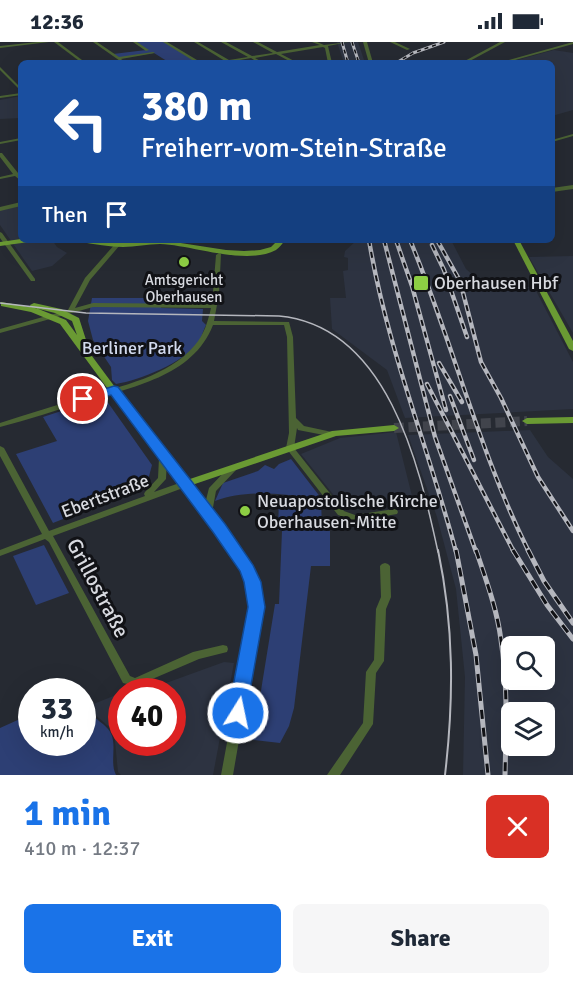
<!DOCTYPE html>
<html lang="en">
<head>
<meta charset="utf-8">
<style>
  body { margin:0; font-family:Signika,sans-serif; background:#f6f6f7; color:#1f2937; height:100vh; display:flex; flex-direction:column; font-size:22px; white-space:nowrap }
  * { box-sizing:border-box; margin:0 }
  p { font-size:20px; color:#747a83 }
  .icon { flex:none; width:33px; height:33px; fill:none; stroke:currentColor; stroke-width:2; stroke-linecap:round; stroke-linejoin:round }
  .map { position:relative; height:733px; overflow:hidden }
  .drawer { display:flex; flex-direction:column; background:#fff; flex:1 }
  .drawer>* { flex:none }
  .banner { position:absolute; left:18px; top:18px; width:537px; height:183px; border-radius:9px; box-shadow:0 6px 24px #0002; background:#1a4fa0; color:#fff; overflow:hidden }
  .fabs { position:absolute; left:501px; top:594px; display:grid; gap:12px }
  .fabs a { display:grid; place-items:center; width:54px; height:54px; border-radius:9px; background:#fff; box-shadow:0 6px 24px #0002; font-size:30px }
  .speed { position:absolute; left:18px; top:636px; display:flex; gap:12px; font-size:30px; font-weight:700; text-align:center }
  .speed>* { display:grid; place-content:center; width:78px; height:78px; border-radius:50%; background:#fff; box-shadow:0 6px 24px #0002; line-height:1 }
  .speed small { font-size:15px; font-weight:400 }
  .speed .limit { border:9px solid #d22; background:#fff; color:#111 }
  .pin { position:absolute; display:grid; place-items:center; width:51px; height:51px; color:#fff; margin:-26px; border:3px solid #fff; border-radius:50%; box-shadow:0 2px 6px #0007 }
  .me { position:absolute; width:66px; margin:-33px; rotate:10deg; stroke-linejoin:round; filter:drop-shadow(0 0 4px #0008) }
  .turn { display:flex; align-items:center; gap:21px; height:126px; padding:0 24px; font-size:27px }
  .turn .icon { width:78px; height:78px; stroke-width:2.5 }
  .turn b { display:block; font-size:42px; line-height:51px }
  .then { display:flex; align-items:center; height:57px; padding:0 24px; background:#0003; gap:12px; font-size:22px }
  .round { display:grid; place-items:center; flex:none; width:63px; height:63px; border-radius:9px; background:#f6f6f7 }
  .headline { display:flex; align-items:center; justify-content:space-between; height:102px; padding:0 24px }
  h1 { font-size:36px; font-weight:800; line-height:45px; color:#1a73e8 }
  .button { display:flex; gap:12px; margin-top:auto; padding:12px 24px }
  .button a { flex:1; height:69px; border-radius:9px; background:#1a73e8; color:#fff; font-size:24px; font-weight:800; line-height:69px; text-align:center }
  .button a+a { background:#f6f6f7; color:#1f2937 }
  .status { display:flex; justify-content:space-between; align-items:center; height:42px; padding:0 30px; background:#fff; direction:ltr }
  .status svg { height:16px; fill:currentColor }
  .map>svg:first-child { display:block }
</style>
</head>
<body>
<div class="status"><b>12:36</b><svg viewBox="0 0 49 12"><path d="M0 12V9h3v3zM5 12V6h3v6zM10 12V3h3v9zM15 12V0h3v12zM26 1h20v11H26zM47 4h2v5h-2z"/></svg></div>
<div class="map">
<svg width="573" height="733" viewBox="0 0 573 733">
  <rect width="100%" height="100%" fill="#262a32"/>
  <g fill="#2d3341" fill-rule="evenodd">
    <polygon points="337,0 358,0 365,21 344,21"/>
    <polygon points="554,8 573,11 573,68 552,74 552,21 506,21"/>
    <polygon points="21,54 21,76 0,77 0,58"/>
    <polygon points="21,164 21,198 52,198 57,205 67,211 52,224 32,229 0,183 0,168"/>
    <polygon points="357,198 451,198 466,227 487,246 534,245 573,320 573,367 405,376 387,328 332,287 330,256 346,256 343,229 348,228 348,216 344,215 345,209"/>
    <polygon points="573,214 573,291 529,215"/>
    <path d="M530,388L548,415L573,437V733H463L465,635L456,547L437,475L408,393ZM512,604H544V638H512ZM512,670H544V704H512Z"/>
    <polygon points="396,390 413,458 340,461 301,412 340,396"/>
    <polygon points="224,620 234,621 213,733 121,733 118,730 114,689 86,665 121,651 122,700 172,700 172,650 144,649"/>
  </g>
  <g fill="#2d3f74">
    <polygon points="135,0 165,0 198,21 170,21 154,11 120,16 113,12 146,8"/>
    <path d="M92,256H163L161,266L203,267L202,279L206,283C203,289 201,297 198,301C183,321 140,338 116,342L112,338L111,325L93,298L88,279Z"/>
    <polygon points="104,355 152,423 148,438 139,447 53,481 16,412 57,399 43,375"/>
    <path d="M291,417L321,456L322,488L330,489V524H311L294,666L289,684L280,701L253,698L275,562H279L282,489L278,488L279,456H310C279,451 245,448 215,459L223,441L258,429L265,423L274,427L279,422Z"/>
    <polygon points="44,503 69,551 36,563 13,514"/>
    <path d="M86,665C91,677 108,681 112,694C116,707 110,721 116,733H0V686L31,672L32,700H82L83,666Z"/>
  </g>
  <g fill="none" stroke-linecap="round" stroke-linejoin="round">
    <polyline stroke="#41444c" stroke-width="10" stroke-dasharray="10 4.5" stroke-linecap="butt" points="394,386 527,379"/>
    <g fill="#4b6334" fill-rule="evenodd">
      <polygon points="37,0 49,0 0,6 0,4"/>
      <polygon points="54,0 58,0 86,21 82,21"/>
      <polygon points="93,0 97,0 119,15 153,10 155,11 121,17 127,21 123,21"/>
      <polygon points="133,0 137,0 149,8 146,9"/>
      <polygon points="163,0 167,0 202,21 197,21"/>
      <polygon points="194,0 198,0 229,18 248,15 221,0 226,0 252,14 273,11 253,0 258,0 277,10 320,3 312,0 317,0 324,3 349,0 328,4 332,21 328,21 325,6 323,5 281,12 298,21 293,21 276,12 255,16 264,21 259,21 251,16 223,21 214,21 225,19"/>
      <polygon points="363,0 367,0 373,21 369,21"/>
      <polygon points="390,0 395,0 410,7 407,8"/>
      <polygon points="500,0 505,0 466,21 461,21"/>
      <polygon points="573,0 573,2 504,21 498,21"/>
      <polygon points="0,25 21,46 21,49 0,28"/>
      <polygon points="21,51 21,53 0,56 0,54"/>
      <polygon points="573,92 573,94 552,100 552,98"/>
      <polygon points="21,96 21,98 0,102 0,100"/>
      <polygon points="0,111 2,111 18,131 21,131 20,133 21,139 15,134 0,137 0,135 13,132 0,115"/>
      <polygon points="573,143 573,147 552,150 552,146"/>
      <polygon points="21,160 21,164 0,169 0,165"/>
      <polygon points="0,190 2,191 35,237 35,239 31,239 0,196"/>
      <path d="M117,201L120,203L90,238L75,266L93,261L212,262L216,213L219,211L221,212L219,252L214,279L289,280L293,295L296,376L304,384L332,390L333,392L329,394L298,388L297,386L294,406L344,469L355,473L394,467L397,468L398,470L397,472L355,479L338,473L286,406L289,391L287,295L284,283H213C193,335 131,345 84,360C56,368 28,378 0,385V381C28,372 56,363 84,355C121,344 168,335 195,303C204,293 208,279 211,266L93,265L0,291V287L68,268L85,236L115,202Z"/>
      <path d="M0,404L4,406L49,489L145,454L144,452L145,450L158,436L159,416L160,414L163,413L167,416L166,437L154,450L185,439L188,440L205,462L209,446L230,424H236L237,426L236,428L216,449L212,471C232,494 255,521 260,552C261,558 261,565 261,571L233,733H221L251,571C251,565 251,558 250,552C244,510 207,478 183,446L53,494L130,634L135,636L193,610L223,603L227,604L228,607L227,610L199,617L136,644L123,641L49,500L45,497L0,514V508L42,492L0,414Z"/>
      <polygon points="385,521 388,522 390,524 391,555 386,567 384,619 376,631 373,682 340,733 327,733 363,681 366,630 374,618 376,567 381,555 380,524 382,522"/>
    </g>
    <g fill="#6a9a33" fill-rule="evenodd">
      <polygon points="21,197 32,198 29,200 0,204 0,200"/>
      <path d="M78,198L123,201L161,198L226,208L244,209L260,208L271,205L278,198H285C283,201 279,206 276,208C246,224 192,203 160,202C148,202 135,205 123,205C109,205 95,202 81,200Z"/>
      <polygon points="513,198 519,198 573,299 573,309 569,307"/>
      <polygon points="1,260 36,266 66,278 77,293 72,279 55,271 31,265 30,263 34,261 61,267 79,276 88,304 86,306 166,414 187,438 332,389 394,383 399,386 394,389 336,394 189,444 181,444 160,418 60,282 31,270 1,264"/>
      <polygon points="573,375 573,381 527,382 522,379 527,376"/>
    </g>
    <path stroke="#b5b7be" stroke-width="1.5" d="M0,261L86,271L279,274C387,284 419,422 438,510"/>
    <path stroke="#b5b7be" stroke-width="2" d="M438,508C454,584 454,656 445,733"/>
    <g stroke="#b5b7be" stroke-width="3">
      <g id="rail-far2">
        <polyline points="342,0 348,21"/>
        <polyline points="352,0 359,21"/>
        <polyline points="396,21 413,11 444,0"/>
      </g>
    </g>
    <g stroke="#b5b7be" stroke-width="4.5">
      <g id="rail-far1">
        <path d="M369,198C387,306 428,404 456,510"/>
        <polyline points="384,198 435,395 476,510"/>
        <polyline points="396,198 412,244 446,368"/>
        <path d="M410,198C453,301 479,410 529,510"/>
        <polyline points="437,198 460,239 481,320 501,356 538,435 573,489"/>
        <polyline points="432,203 444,228 467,295"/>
        <polyline points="439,321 462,360"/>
        <polyline points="427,342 514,510"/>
        <polyline points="450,354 474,418"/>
      </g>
    </g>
    <g stroke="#b5b7be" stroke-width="5">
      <g id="rail">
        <polyline points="456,508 476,613 488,733"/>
        <path d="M476,508C486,538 497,567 501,598C508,643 506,688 505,733"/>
        <polyline points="513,508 547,563 573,597"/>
        <polyline points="528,508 544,539 573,581"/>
      </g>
    </g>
    <use href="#rail-far2" stroke="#111216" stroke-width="1.5" stroke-dasharray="4" stroke-linecap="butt"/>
    <use href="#rail-far1" stroke="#111216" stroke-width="2" stroke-dasharray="6" stroke-linecap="butt"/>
    <use href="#rail" stroke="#111216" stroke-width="3" stroke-dasharray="9" stroke-linecap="butt"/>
  </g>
  <polygon fill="#1a73e8" stroke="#114b97" stroke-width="1.5" points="114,344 118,345 225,482 253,523 261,540 265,565 245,677 238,680 231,677 228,671 248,565 244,540 240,529 213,490 111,353 83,361 76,357 78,355"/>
  <g fill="#8dce44" stroke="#111216" stroke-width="2">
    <circle cx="184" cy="220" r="6"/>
    <rect x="413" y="233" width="16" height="16" rx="3"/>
    <circle cx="245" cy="469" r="6"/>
  </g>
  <g text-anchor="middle" stroke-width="6" stroke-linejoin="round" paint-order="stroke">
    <g font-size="15" fill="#d8dae0" stroke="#111216">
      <text x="184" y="243">Amtsgericht<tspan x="184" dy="17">Oberhausen</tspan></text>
    </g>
    <g font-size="18" fill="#d8dae0" stroke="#111216" text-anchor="start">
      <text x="434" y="247">Oberhausen Hbf</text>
      <text x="257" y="465">Neuapostolische Kirche<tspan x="257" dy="21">Oberhausen-Mitte</tspan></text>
    </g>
    <g font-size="18" fill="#d3dbee" stroke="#111216">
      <text x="132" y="312">Berliner Park</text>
    </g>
    <g font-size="18" fill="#d8dae0" stroke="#111216">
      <text transform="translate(105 454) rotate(-21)" y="6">Ebertstraße</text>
    </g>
    <g font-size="21" fill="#d8dae0" stroke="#111216">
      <text transform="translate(98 546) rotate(62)" y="7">Grillostraße</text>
    </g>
  </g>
</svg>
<div class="fabs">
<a><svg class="icon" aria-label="search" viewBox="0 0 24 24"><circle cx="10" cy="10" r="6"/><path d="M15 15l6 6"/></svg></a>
<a><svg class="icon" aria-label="layers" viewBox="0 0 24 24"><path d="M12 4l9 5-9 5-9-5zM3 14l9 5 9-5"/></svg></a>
</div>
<div class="speed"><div>33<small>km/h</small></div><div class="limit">40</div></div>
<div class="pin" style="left:83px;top:357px;background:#d93025"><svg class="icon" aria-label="arrive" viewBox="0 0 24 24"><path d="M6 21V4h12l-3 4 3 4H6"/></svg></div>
<svg class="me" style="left:238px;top:671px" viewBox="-20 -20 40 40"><circle r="17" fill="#1a73e8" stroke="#fff" stroke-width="3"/><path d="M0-11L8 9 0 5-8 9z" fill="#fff"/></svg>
<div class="banner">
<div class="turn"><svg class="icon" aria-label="left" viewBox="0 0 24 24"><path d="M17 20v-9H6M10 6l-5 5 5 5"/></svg><div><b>380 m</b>Freiherr-vom-Stein-Straße</div></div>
<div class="then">Then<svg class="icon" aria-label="arrive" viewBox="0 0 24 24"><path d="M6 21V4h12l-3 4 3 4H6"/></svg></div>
</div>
</div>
<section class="drawer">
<div class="headline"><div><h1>1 min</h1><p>410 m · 12:37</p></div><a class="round" style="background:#d93025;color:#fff"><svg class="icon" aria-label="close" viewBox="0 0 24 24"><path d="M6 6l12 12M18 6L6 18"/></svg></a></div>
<div class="button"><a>Exit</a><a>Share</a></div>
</section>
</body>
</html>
